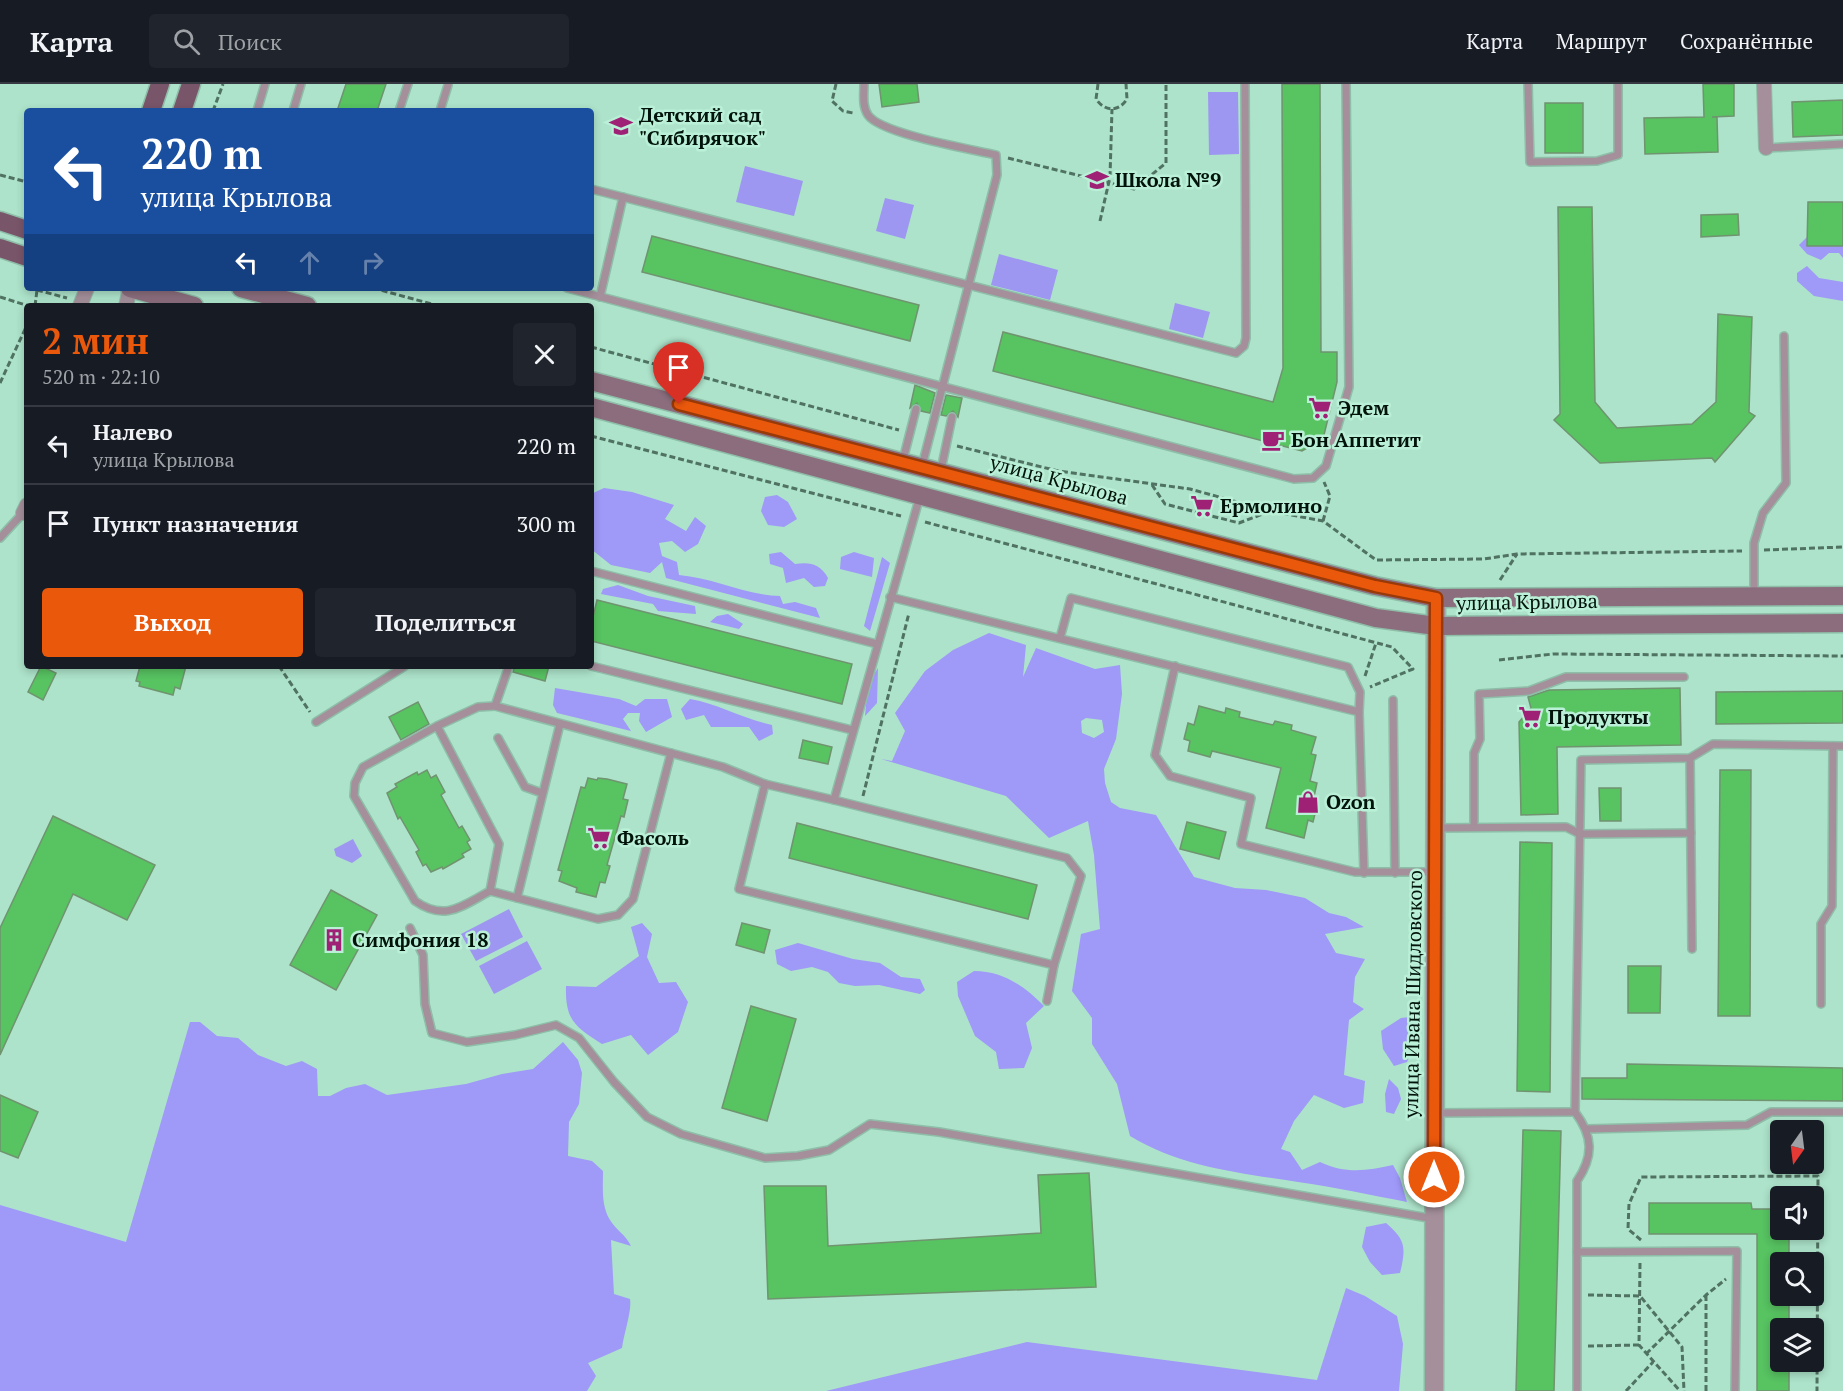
<!DOCTYPE html>
<html lang="ru">
<head>
<meta charset="utf-8">
<style>
  body { margin:0; font-family:"PT Serif",serif; background:#20242c; color:#f1f3f6; height:100vh; display:flex; flex-direction:column; font-size:22px; white-space:nowrap }
  * { box-sizing:border-box; margin:0 }
  p { font-size:20px; color:#9ea1a6 }
  .icon { flex:none; width:33px; height:33px; fill:none; stroke:currentColor; stroke-width:2; stroke-linecap:round; stroke-linejoin:round }
  .map { position:relative; flex:1; overflow:hidden }
  .side { position:absolute; left:24px; top:219px; width:570px; height:366px; display:flex; flex-direction:column; background:#171b24; border-radius:6px; box-shadow:0 3px 9px #0003 }
  .side>* { flex:none }
  .guide { position:absolute; left:24px; top:24px; width:570px; height:183px; border-radius:6px; box-shadow:0 3px 9px #0003; background:#1a4fa0; color:#fff; overflow:hidden }
  .needle { width:39px; rotate:194deg }
  .tools { position:absolute; left:1770px; top:1036px; display:grid; gap:12px }
  .tools a { display:grid; place-items:center; width:54px; height:54px; border-radius:6px; background:#171b24; box-shadow:0 3px 9px #0003; font-size:30px }
  .pin { position:absolute; display:grid; place-items:center; width:51px; height:51px; color:#fff; margin:-62px -26px; border-radius:50% 50% 50% 0; rotate:-45deg; box-shadow:0 0 6px #0007 }
  .pin .icon { rotate:45deg }
  .me { position:absolute; width:66px; margin:-33px; rotate:0deg; stroke-linejoin:round; filter:drop-shadow(0 0 4px #0008) }
  .turn { display:flex; align-items:center; gap:21px; height:126px; padding:0 18px; font-size:27px }
  .turn .icon { width:78px; height:78px; stroke-width:2.5 }
  .turn b { display:block; font-size:42px; line-height:51px }
  .lanes { display:flex; align-items:center; height:57px; padding:0 18px; background:#0003; justify-content:center; gap:30px; direction:ltr }
  .lanes .off { opacity:.35 }
  .round { display:grid; place-items:center; flex:none; width:63px; height:63px; border-radius:6px; background:#20242c }
  .overview { display:flex; align-items:center; justify-content:space-between; height:102px; padding:0 18px }
  h1 { font-size:36px; font-weight:800; line-height:45px; color:#ea580c }
  .cta { display:flex; gap:12px; margin-top:auto; padding:12px 18px }
  .cta a { flex:1; height:69px; border-radius:6px; background:#ea580c; color:#fff; font-size:24px; font-weight:800; line-height:69px; text-align:center }
  .cta a+a { background:#20242c; color:#f1f3f6 }
  ul { padding:0; list-style:none }
  li { display:flex; align-items:center; gap:18px; height:78px; padding:0 18px; border-top:2px solid #363941 }
  li div { flex:1 }
  li b { display:block; font-size:22px }
  li em { font-style:normal }
  header { display:flex; align-items:center; gap:36px; box-sizing:border-box; height:84px; padding:0 30px; background:#171b24; border-bottom:2px solid #363941 }
  header strong { font-size:28px }
  nav { display:flex; gap:33px; margin-inline-start:auto; font-size:21px }
  .search { width:420px; height:54px; background:#20242c; display:flex; align-items:center; gap:15px; box-sizing:border-box; padding:0 21px; border-radius:6px; color:#9ea1a6; font-size:22px }
  .map>svg:first-child { display:block }
</style>
</head>
<body>
<header>
<strong>Карта</strong>
<div class="search"><svg class="icon" aria-label="search" viewBox="0 0 24 24"><circle cx="10" cy="10" r="6"/><path d="M15 15l6 6"/></svg>Поиск</div>
<nav><a>Карта</a><a>Маршрут</a><a>Сохранённые</a></nav>
</header>
<div class="map">
<svg width="1843" height="1307" viewBox="0 0 1843 1307">
  <rect width="100%" height="100%" fill="#ade3ca"/>
  <g fill="#9d97f1">
    <polygon points="1238,8 1239,70 1209,71 1208,8"/>
    <polygon points="745,82 803,97 794,132 736,118"/>
    <polygon points="885,114 914,121 905,155 876,147"/>
    <polygon points="999,170 1058,186 1050,216 991,201"/>
    <polygon points="1175,219 1210,228 1203,254 1169,245"/>
    <polygon points="353,755 362,772 352,779 336,772 334,765"/>
    <polygon points="509,825 523,853 476,877 461,850"/>
    <polygon points="527,857 542,885 494,910 479,882"/>
  </g>
  <g fill="#9f99f8" fill-rule="evenodd">
    <polygon points="1807,153 1808,162 1843,162 1843,174 1839,169 1829,169 1821,176 1807,170 1799,161"/>
    <polygon points="1807,182 1819,194 1843,198 1843,217 1814,212 1797,197 1797,189"/>
    <path d="M604,404L632,408L674,421L665,435L686,447L695,433L706,442L698,460L685,468L672,457L659,459L662,472L677,478L679,491C714,494 745,511 780,512L783,520L795,518L816,524L820,534L666,494L662,478L650,489L611,481L591,465V410Z"/>
    <polygon points="777,411 788,418 797,435 784,443 768,441 761,427 765,413"/>
    <path d="M781,468L795,480C811,478 820,480 828,494L825,502L814,503L804,494L786,499L783,484L770,480L769,470Z"/>
    <polygon points="854,468 874,474 872,493 840,485 841,473"/>
    <polygon points="882,473 890,479 870,547 864,542"/>
    <polygon points="618,501 648,512 695,522 696,530 658,527 653,520 601,510 603,505"/>
    <polygon points="728,530 743,540 739,545 710,538 717,532"/>
    <path d="M989,549L1026,561L1023,593L1036,564L1095,585L1120,581L1122,610L1116,655L1104,685L1105,699L1111,718L1120,724L1156,731L1194,793L1235,804L1266,806L1305,814L1329,829L1346,833L1364,843L1325,850L1336,869L1365,875L1355,893L1353,918L1364,925L1349,936L1344,991L1365,997L1363,1019L1344,1024L1314,1011L1294,1037L1281,1065L1290,1068L1302,1086L1320,1078C1345,1090 1367,1087 1393,1081L1400,1094L1407,1118C1371,1111 1334,1103 1298,1098C1240,1089 1181,1083 1130,1052L1117,1000L1092,960V934L1072,907L1081,850L1100,845L1094,771L1088,737L1049,754L1006,712L881,675L892,677L905,647L895,629L925,587L953,566ZM1086,634L1102,636L1104,648L1094,654L1082,649L1081,637Z"/>
    <polygon points="878,584 877,619 865,632 868,599"/>
    <polygon points="555,604 619,615 636,622 645,615 667,615 672,633 646,648 639,637 640,629 628,629 623,635 631,647 557,629 553,621"/>
    <path d="M690,615C719,620 743,635 772,641L773,650L759,657L749,643H711L704,631L686,636L681,625Z"/>
    <path d="M642,839L652,850L647,873L659,899L676,898L688,918L678,948L648,971L631,951L602,960C575,943 565,936 566,902L596,903L639,872L631,843Z"/>
    <polygon points="798,859 853,875 880,879 901,893 920,895 925,906 920,910 879,901 855,902 839,899 828,888 812,883 791,887 777,880 775,866"/>
    <path d="M974,887C1003,887 1024,902 1044,922L1026,939L1032,964L1024,984L999,985L996,968L975,952L958,912L957,898Z"/>
    <polygon points="1410,933 1416,942 1415,960 1407,978 1394,982 1383,965 1381,947 1401,934"/>
    <path d="M190,938H200L217,952L238,954L258,971L286,982L302,977L317,985L318,1012H330L346,1004L365,1000L387,1011L466,1000L502,990L533,985L563,958L578,976L582,989L579,1020L569,1038L568,1072L592,1077L603,1087C603,1104 601,1121 610,1136C616,1146 626,1151 631,1162L611,1156L614,1210L630,1215C632,1227 624,1249 622,1264L588,1279L596,1292L587,1307H0V1121L126,1158Z"/>
    <polygon points="1389,995 1398,1004 1401,1015 1394,1030 1386,1028 1385,1010"/>
    <path d="M1386,1139C1406,1156 1406,1164 1400,1189L1382,1191L1370,1178L1362,1163L1366,1143Z"/>
    <polygon points="1346,1204 1365,1212 1397,1232 1403,1260 1399,1307 826,1307 1027,1258 1317,1296"/>
  </g>
  <g fill="#57c361" stroke="#709370" stroke-width="1.5">
    <polygon points="346,0 386,0 377,27 337,27"/>
    <polygon points="879,0 917,0 919,18 882,23"/>
    <polygon points="1282,0 1320,0 1321,268 1337,268 1337,298 1323,355 1302,367 993,287 1003,248 1273,318 1283,284"/>
    <polygon points="1703,0 1734,0 1734,32 1712,33 1717,33 1718,68 1645,70 1644,34 1704,33"/>
    <polygon points="1843,16 1843,51 1793,53 1792,18"/>
    <rect x="1545" y="19" width="38" height="50"/>
    <polygon points="1808,118 1843,118 1843,162 1807,162"/>
    <polygon points="1558,123 1592,123 1595,318 1617,344 1692,340 1716,318 1718,230 1752,233 1749,328 1755,332 1715,378 1712,374 1600,379 1554,336 1560,330"/>
    <polygon points="1738,130 1739,151 1701,153 1701,131"/>
    <polygon points="652,152 919,221 910,257 642,188"/>
    <polygon points="915,301 935,309 930,329 921,327 917,319 910,324"/>
    <polygon points="946,311 962,314 958,333 953,327 946,332 941,331"/>
    <polygon points="597,516 852,580 842,620 591,557 591,541"/>
    <polygon points="41,582 56,589 43,616 28,608"/>
    <polygon points="140,582 186,582 180,605 175,603 173,611 139,602 140,598 136,597"/>
    <polygon points="515,582 549,582 545,597 513,588"/>
    <polygon points="1680,604 1681,661 1557,663 1558,730 1521,731 1519,638 1531,624 1528,613 1549,606"/>
    <polygon points="1843,607 1843,639 1716,640 1716,608"/>
    <polygon points="418,618 429,640 401,656 389,633"/>
    <polygon points="1199,622 1225,629 1226,624 1240,628 1239,633 1273,641 1275,637 1292,641 1291,646 1316,653 1311,670 1316,671 1310,697 1317,699 1313,717 1318,718 1313,738 1308,736 1304,754 1266,744 1281,684 1212,667 1210,673 1188,667 1190,657 1184,655 1188,639 1194,641"/>
    <polygon points="803,656 832,663 828,680 799,674"/>
    <polygon points="427,686 431,694 436,691 445,708 441,711 459,744 462,742 470,756 467,758 471,765 462,770 464,773 443,785 442,783 431,788 426,780 423,782 416,768 419,766 400,733 398,735 387,709 397,703 395,700 417,688 418,691"/>
    <polygon points="1720,686 1751,686 1750,932 1718,932"/>
    <polygon points="588,694 597,696 598,694 607,695 627,700 623,715 628,716 624,733 621,732 607,781 610,782 605,799 600,798 596,813 576,808 577,804 559,797 562,787 558,786 581,703 585,704"/>
    <polygon points="1599,704 1621,704 1621,737 1600,737"/>
    <polygon points="53,732 155,781 127,836 73,810 0,971 0,844"/>
    <polygon points="1187,738 1226,748 1219,775 1180,765"/>
    <polygon points="797,739 1037,801 1028,835 789,774"/>
    <polygon points="1520,758 1552,759 1550,1008 1517,1007"/>
    <polygon points="331,806 377,831 336,906 290,881"/>
    <polygon points="742,839 770,846 764,869 736,861"/>
    <polygon points="1628,882 1661,882 1660,929 1628,929"/>
    <polygon points="751,922 796,935 767,1037 722,1024"/>
    <polygon points="1627,980 1843,984 1843,1017 1582,1015 1582,994 1627,994"/>
    <polygon points="0,1011 38,1028 18,1074 0,1067"/>
    <polygon points="1523,1046 1561,1047 1554,1307 1516,1307"/>
    <polygon points="1089,1089 1096,1203 768,1215 764,1102 826,1102 828,1162 1041,1149 1038,1091"/>
    <polygon points="1649,1119 1751,1119 1752,1125 1780,1125 1780,1146 1789,1146 1789,1179 1780,1179 1780,1212 1789,1212 1789,1245 1780,1245 1780,1278 1789,1278 1789,1307 1757,1307 1757,1150 1649,1150"/>
  </g>
  <g fill="none" stroke-linecap="round" stroke-linejoin="round">
    <g stroke="#8ebea8" stroke-width="10">
      <g id="service">
        <path d="M864,0C864,11 862,22 868,31C881,50 971,65 996,71L997,91L922,382"/>
        <polyline points="1528,0 1530,78 1597,77 1618,71 1618,0"/>
        <polyline points="257,27 265,0"/>
        <polyline points="293,27 301,0"/>
        <polyline points="399,27 408,0"/>
        <polyline points="440,27 448,1"/>
        <polyline points="1766,64 1843,60"/>
        <polyline points="591,105 1236,269 1244,262 1246,254 1245,0"/>
        <polyline points="567,204 1294,395 1313,394 1326,382 1349,303 1346,0"/>
        <polyline points="600,213 623,113"/>
        <polyline points="903,376 916,325"/>
        <polyline points="941,386 952,333"/>
        <polyline points="920,412 834,716 1067,774 1081,792 1054,881 1047,917"/>
        <polyline points="0,454 23,429"/>
        <polyline points="591,487 877,560"/>
        <polyline points="1754,512 1754,459 1763,429 1786,399 1784,252"/>
        <polyline points="890,513 1359,628 1364,789"/>
        <polyline points="1060,554 1071,514 1348,583 1360,608 1359,628"/>
        <polyline points="509,582 495,622 723,683 765,700"/>
        <polyline points="591,582 852,646"/>
        <polyline points="1175,582 1155,671 1170,692 1251,714 1241,760 1355,788 1436,788"/>
        <polyline points="1393,616 1395,789"/>
        <polyline points="316,638 405,582"/>
        <path d="M437,642L499,760L490,807C462,822 445,838 415,817L354,712L355,699L363,683L437,642L478,623L495,622"/>
        <polyline points="498,654 525,703 542,709"/>
        <polyline points="1690,674 1692,865"/>
        <polyline points="834,716 765,700 739,805 1054,881"/>
        <polyline points="1474,743 1474,669 1480,655 1479,610 1529,607 1566,593 1684,593"/>
        <polyline points="1437,744 1566,743 1580,750 1691,749"/>
        <polyline points="490,807 598,835 618,831 633,815 671,669"/>
        <polyline points="517,814 560,640"/>
        <polyline points="410,844 423,871 425,920 432,949 467,958 515,951 556,941 579,954 614,998 647,1033 681,1050 765,1074 798,1072 829,1066 870,1040 939,1048 1434,1135"/>
        <polyline points="1821,920 1821,840 1832,822 1833,662"/>
        <polyline points="1437,1029 1575,1028"/>
        <polyline points="1588,1045 1747,1041 1771,1028 1843,1028"/>
        <polyline points="1577,1168 1737,1167 1735,1307"/>
        <path d="M1577,1307V1097C1594,1072 1593,1052 1575,1028L1581,676L1690,674L1713,660L1843,662"/>
      </g>
    </g>
    <g stroke="#8ebea8" stroke-width="16">
      <g id="minor">
        <polyline points="1764,0 1766,64"/>
        <polyline points="80,222 87,204"/>
        <polyline points="126,222 130,204"/>
        <polyline points="23,429 27,421"/>
      </g>
    </g>
    <g stroke="#8ebea8" stroke-width="21">
      <polyline id="tertiary" points="1434,1307 1436,514"/>
    </g>
    <g stroke="#8ebea8" stroke-width="21">
      <g id="secondary">
        <polyline points="130,204 194,222"/>
        <polyline points="241,204 307,222"/>
        <polyline points="591,297 1375,502 1436,514 1843,512"/>
        <polyline points="591,323 1376,534 1436,542 1843,539"/>
      </g>
    </g>
    <g stroke="#8ebea8" stroke-width="21">
      <g id="primary">
        <polyline points="151,27 160,0"/>
        <polyline points="182,27 191,0"/>
        <polyline points="0,137 27,146"/>
        <polyline points="0,164 27,173"/>
      </g>
    </g>
    <g stroke="#507262" stroke-width="3" stroke-dasharray="6 3" stroke-linecap="butt">
      <polyline points="836,0 832,17 843,27 853,29"/>
      <path d="M1098,0L1096,15C1105,28 1119,28 1127,15L1126,0"/>
      <polyline points="213,27 223,0"/>
      <polyline points="1008,74 1134,105 1166,79 1166,0"/>
      <polyline points="0,91 27,98"/>
      <polyline points="1100,137 1110,93 1112,25"/>
      <polyline points="373,204 439,222"/>
      <polyline points="37,206 67,214"/>
      <polyline points="0,213 29,222"/>
      <polyline points="35,222 37,206"/>
      <polyline points="591,263 899,346"/>
      <polyline points="0,299 27,241"/>
      <polyline points="591,352 901,432"/>
      <polyline points="957,362 1058,387 1190,405 1270,427 1323,437 1376,476 1484,475 1517,470 1742,467"/>
      <polyline points="1152,401 1165,420 1239,439 1268,428"/>
      <polyline points="1323,437 1330,412 1324,398"/>
      <polyline points="925,438 1392,563 1413,585 1370,603"/>
      <polyline points="1764,466 1843,463"/>
      <polyline points="1500,496 1517,470"/>
      <polyline points="1499,576 1553,570 1843,572"/>
      <polyline points="279,582 310,628"/>
      <polyline points="1365,592 1376,559"/>
      <polyline points="863,712 909,529"/>
      <polyline points="1641,1156 1628,1145 1629,1120 1641,1093 1818,1092 1817,1307"/>
      <polyline points="1640,1179 1639,1261 1680,1307"/>
      <polyline points="1588,1211 1640,1212 1682,1263 1684,1307"/>
      <polyline points="1706,1211 1706,1307"/>
      <polyline points="1588,1262 1639,1261"/>
      <polyline points="1646,1270 1706,1211 1726,1195"/>
      <polyline points="1626,1307 1653,1278"/>
    </g>
    <use href="#service" stroke="#a48f9a" stroke-width="7"/>
    <use href="#minor" stroke="#a48f9a" stroke-width="14"/>
    <use href="#tertiary" stroke="#a48f9a" stroke-width="18"/>
    <use href="#secondary" stroke="#8b6d7d" stroke-width="18"/>
    <use href="#primary" stroke="#795569" stroke-width="18"/>
  </g>
  <g fill="none" stroke-linecap="round" stroke-linejoin="round">
    <g stroke="#983908" stroke-width="15">
      <polyline id="route" points="679,320 1375,502 1436,514 1434,1093"/>
    </g>
    <use href="#route" stroke="#ea580c" stroke-width="10"/>
  </g>
  <defs>
    <g id="school-bare" transform="scale(1.8)"><path d="M0-5L7-2L0 1L-7-2ZM-4 1L0 2.5L4 1V4Q0 6-4 4Z" fill="#9f2175" stroke="#baf0d7" stroke-width="2.5" paint-order="stroke"/></g>
    <g id="supermarket-bare" transform="scale(1.8)"><path d="M-6-5.5h2.5l.6 2H6L4.5 2H-2.5L-4.4-4H-6ZM-1.5 3.2a1.3 1.3 0 1 0 .1 0ZM3 3.2a1.3 1.3 0 1 0 .1 0Z" fill="#9f2175" stroke="#baf0d7" stroke-width="2.5" paint-order="stroke"/></g>
    <g id="cafe-bare" transform="scale(1.8)"><path d="M-5.5-4.5H6V0H3Q3 3.5 0 3.5H-2.5Q-5.5 3.5-5.5 0ZM3-3.2v2h1.7v-2ZM-6 4.5H4V6H-6Z" fill="#9f2175" stroke="#baf0d7" stroke-width="2.5" paint-order="stroke"/></g>
    <g id="shop-bare" transform="scale(1.8)"><path d="M-5-2.5h2.3a2.7 3.5 0 0 1 5.4 0H5L5.5 6h-11ZM-1.5-2.5h3a1.5 2.3 0 0 0-3 0Z" fill="#9f2175" stroke="#baf0d7" stroke-width="2.5" paint-order="stroke"/></g>
    <g id="building-bare" transform="scale(1.8)"><path d="M-4-6H4V6H1V3H-1V6H-4ZM-2.5-4.3h1.7v1.8h-1.7ZM.8-4.3h1.7v1.8H.8ZM-2.5-1h1.7V.8h-1.7ZM.8-1h1.7V.8H.8Z" fill="#9f2175" stroke="#baf0d7" stroke-width="2.5" paint-order="stroke"/></g>
  </defs>
  <g fill-rule="evenodd">
    <use href="#school-bare" x="621" y="42"/>
    <use href="#school-bare" x="1097" y="96"/>
    <use href="#supermarket-bare" x="1320" y="324"/>
    <use href="#cafe-bare" x="1273" y="356"/>
    <use href="#supermarket-bare" x="1202" y="422"/>
    <use href="#supermarket-bare" x="1530" y="633"/>
    <use href="#shop-bare" x="1308" y="718"/>
    <use href="#supermarket-bare" x="599" y="754"/>
    <use href="#building-bare" x="334" y="856"/>
  </g>
  <g text-anchor="middle" stroke-width="5" stroke-linejoin="round" paint-order="stroke">
    <g font-size="20" font-weight="bold" fill="#01130b" stroke="#baf0d7" text-anchor="start">
      <text x="639" y="38">Детский сад<tspan x="639" dy="23">"Сибирячок"</tspan></text>
      <text x="1115" y="103">Школа №9</text>
      <text x="1338" y="331">Эдем</text>
      <text x="1291" y="363">Бон Аппетит</text>
      <text x="1220" y="429">Ермолино</text>
      <text x="1548" y="640">Продукты</text>
      <text x="1326" y="725">Ozon</text>
      <text x="617" y="761">Фасоль</text>
      <text x="352" y="863">Симфония 18</text>
    </g>
    <g font-size="20" fill="#01130b" stroke="#baf0d7">
      <text transform="translate(1059 396) rotate(15)" y="7">улица Крылова</text>
      <text transform="translate(1527 518) rotate(-1)" y="7">улица Крылова</text>
      <text transform="translate(1413 910) rotate(-89)" y="7">улица Ивана Шидловского</text>
    </g>
  </g>
</svg>
<div class="tools">
<a><svg class="needle" viewBox="-14 -14 28 28"><path d="M0-13l5 13h-10z" fill="#e53935"/><path d="M0 13l5-13h-10z" fill="#9ea1a6"/></svg></a>
<a><svg class="icon" aria-label="sound" viewBox="0 0 24 24"><path d="M4 9h4l5-4v14l-5-4H4zM17 9q2 3 0 6"/></svg></a>
<a><svg class="icon" aria-label="search" viewBox="0 0 24 24"><circle cx="10" cy="10" r="6"/><path d="M15 15l6 6"/></svg></a>
<a><svg class="icon" aria-label="layers" viewBox="0 0 24 24"><path d="M12 4l9 5-9 5-9-5zM3 14l9 5 9-5"/></svg></a>
</div>
<div class="pin" style="left:679px;top:320px;background:#d93025"><svg class="icon" aria-label="arrive" viewBox="0 0 24 24"><path d="M6 21V4h12l-3 4 3 4H6"/></svg></div>
<svg class="me" style="left:1434px;top:1093px" viewBox="-20 -20 40 40"><circle r="17" fill="#ea580c" stroke="#fff" stroke-width="3"/><path d="M0-11L8 9 0 5-8 9z" fill="#fff"/></svg>
<div class="guide">
<div class="turn"><svg class="icon" aria-label="left" viewBox="0 0 24 24"><path d="M17 20v-9H6M10 6l-5 5 5 5"/></svg><div><b>220 m</b>улица Крылова</div></div>
<div class="lanes"><svg class="icon" aria-label="left" viewBox="0 0 24 24"><path d="M17 20v-9H6M10 6l-5 5 5 5"/></svg><svg class="icon off" aria-label="ahead" viewBox="0 0 24 24"><path d="M12 20V5M6 11l6-6 6 6"/></svg><svg class="icon off" aria-label="right" viewBox="0 0 24 24"><path d="M7 20v-9h11M14 6l5 5-5 5"/></svg></div>
</div>
<section class="side">
<div class="overview"><div><h1>2 мин</h1><p>520 m · 22:10</p></div><a class="round"><svg class="icon" aria-label="close" viewBox="0 0 24 24"><path d="M6 6l12 12M18 6L6 18"/></svg></a></div>
<ul>
<li><svg class="icon" aria-label="left" viewBox="0 0 24 24"><path d="M17 20v-9H6M10 6l-5 5 5 5"/></svg><div><b>Налево</b><p>улица Крылова</p></div><em>220 m</em></li>
<li><svg class="icon" aria-label="arrive" viewBox="0 0 24 24"><path d="M6 21V4h12l-3 4 3 4H6"/></svg><div><b>Пункт назначения</b></div><em>300 m</em></li>
</ul>
<div class="cta"><a>Выход</a><a>Поделиться</a></div>
</section>
</div>
</body>
</html>
